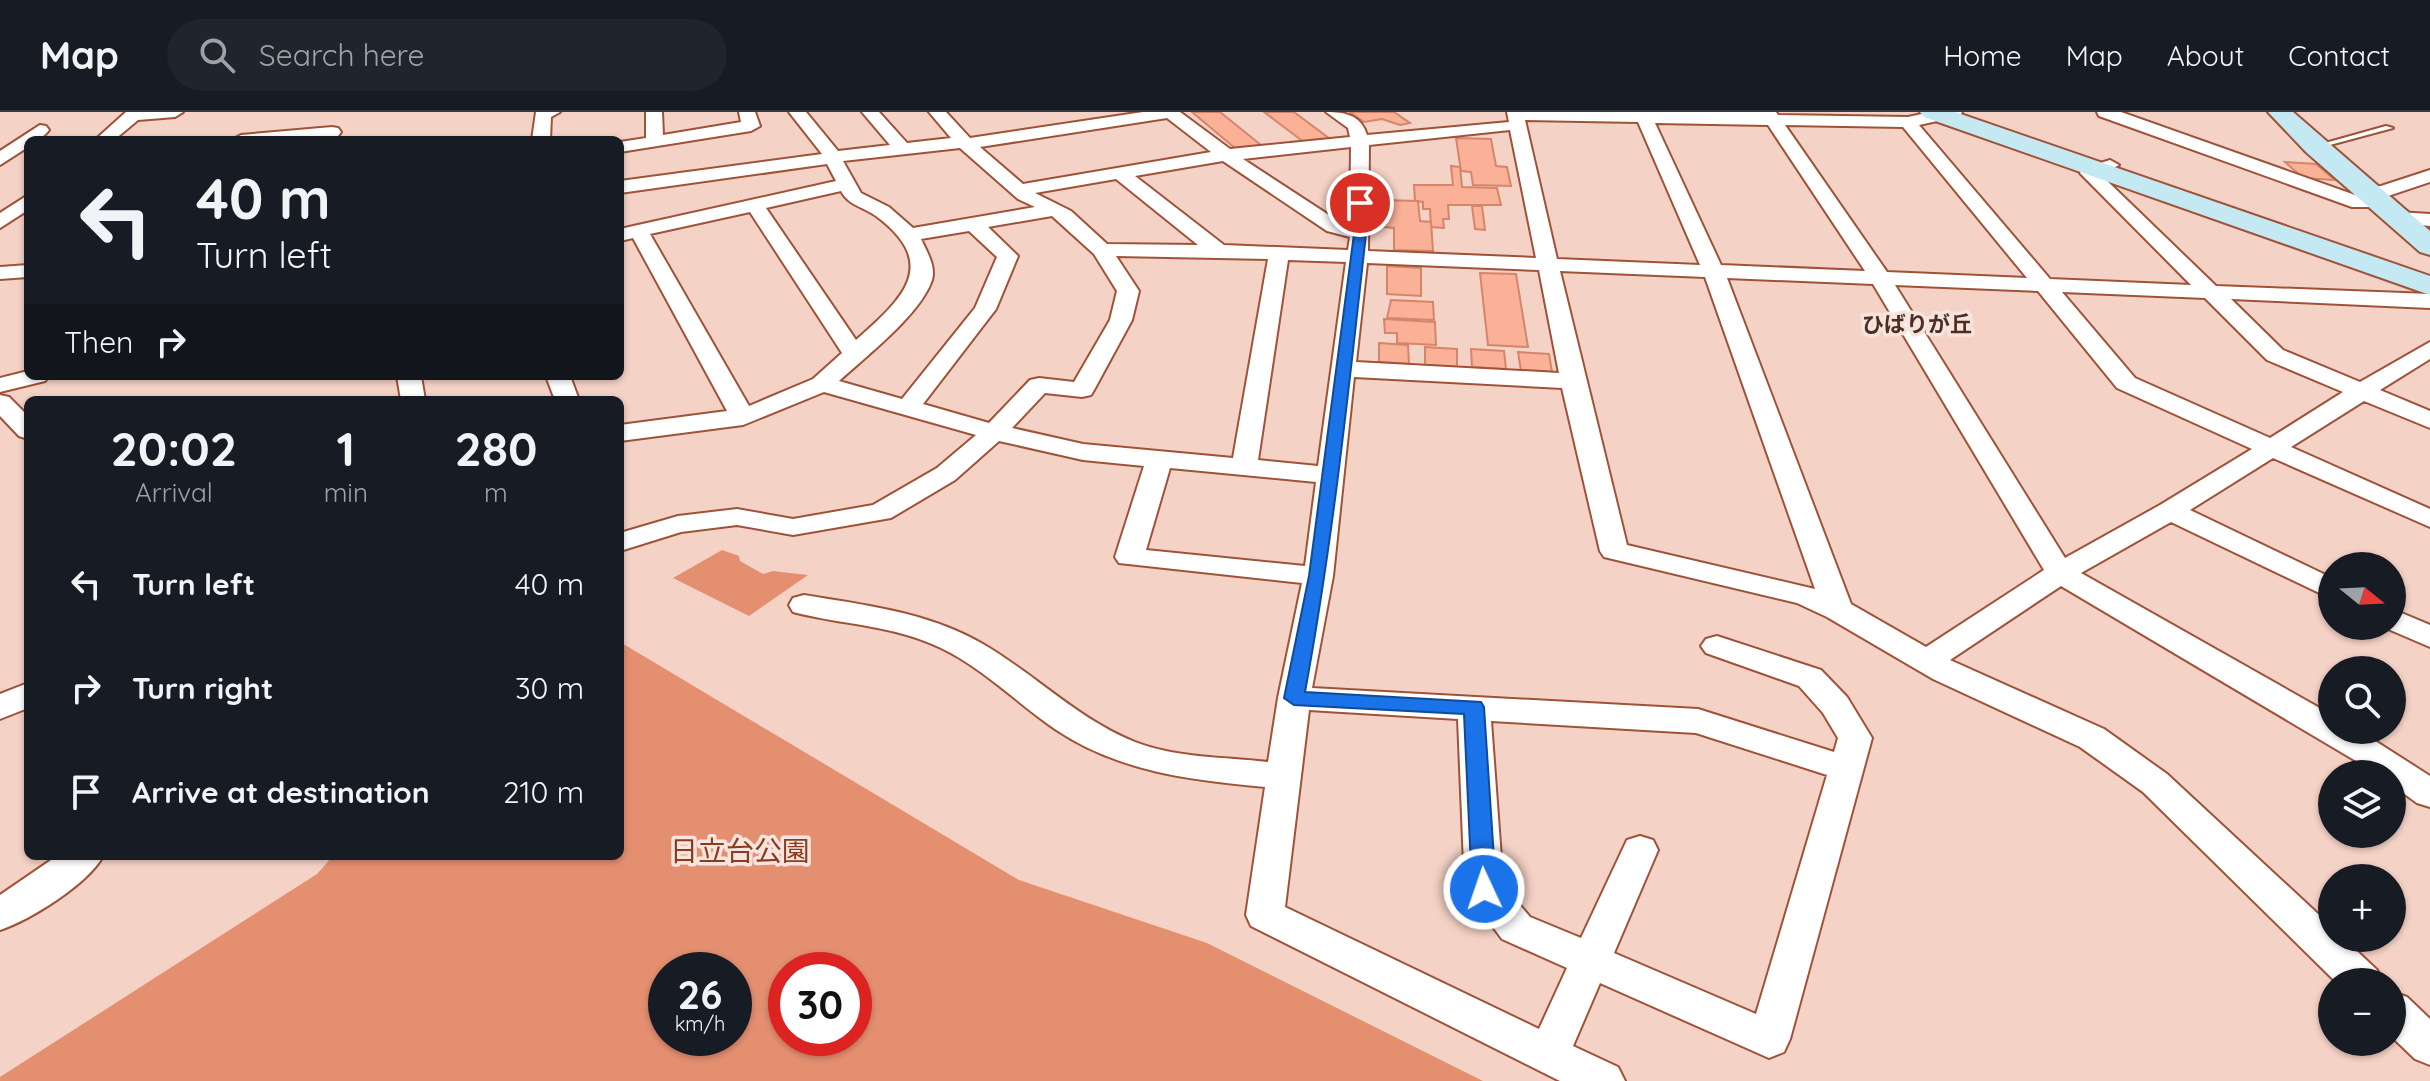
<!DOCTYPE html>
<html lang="en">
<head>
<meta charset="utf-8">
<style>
  body { margin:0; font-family:Quicksand,"Noto Sans JP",sans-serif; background:#20242c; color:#f1f3f6; height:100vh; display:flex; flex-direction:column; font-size:30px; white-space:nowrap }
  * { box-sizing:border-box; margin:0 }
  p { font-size:26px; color:#9ea1a6 }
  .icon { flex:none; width:44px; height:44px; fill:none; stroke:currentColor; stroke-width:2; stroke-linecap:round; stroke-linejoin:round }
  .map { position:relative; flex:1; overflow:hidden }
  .side { position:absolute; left:24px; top:284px; width:600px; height:464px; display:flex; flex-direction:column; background:#171b24; border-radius:12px; box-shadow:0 2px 6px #0004 }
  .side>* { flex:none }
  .guide { position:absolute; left:24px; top:24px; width:600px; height:244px; border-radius:12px; box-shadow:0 2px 6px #0004; background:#171b24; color:#f1f3f6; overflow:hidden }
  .needle { width:52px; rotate:108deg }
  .fabs { position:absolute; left:2318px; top:440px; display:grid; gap:16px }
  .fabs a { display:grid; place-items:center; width:88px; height:88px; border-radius:50%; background:#171b24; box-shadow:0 2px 6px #0004; font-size:40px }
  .speed { position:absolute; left:648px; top:840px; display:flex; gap:16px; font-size:40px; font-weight:700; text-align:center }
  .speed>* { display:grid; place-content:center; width:104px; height:104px; border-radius:50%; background:#171b24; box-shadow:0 2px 6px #0004; line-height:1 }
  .speed small { font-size:20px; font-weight:400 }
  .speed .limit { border:12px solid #d22; background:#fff; color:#111 }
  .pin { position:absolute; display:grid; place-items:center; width:68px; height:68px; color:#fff; margin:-34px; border:4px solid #fff; border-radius:50%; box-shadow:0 2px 8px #0007 }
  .me { position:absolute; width:88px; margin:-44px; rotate:357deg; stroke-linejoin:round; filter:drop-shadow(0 0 6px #0008) }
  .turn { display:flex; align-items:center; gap:28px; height:168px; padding:0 40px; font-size:36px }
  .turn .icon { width:104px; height:104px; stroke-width:2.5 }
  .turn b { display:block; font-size:56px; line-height:68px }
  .then { display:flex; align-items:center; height:76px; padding:0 40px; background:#0003; gap:16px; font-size:30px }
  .eta { display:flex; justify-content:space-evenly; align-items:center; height:136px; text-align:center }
  .eta b { font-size:48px; font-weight:700; line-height:56px }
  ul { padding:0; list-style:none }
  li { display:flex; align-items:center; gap:24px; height:104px; padding:0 40px }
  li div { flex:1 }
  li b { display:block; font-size:30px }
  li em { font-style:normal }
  header { display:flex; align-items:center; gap:48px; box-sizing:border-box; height:112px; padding:0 40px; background:#171b24; border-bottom:2px solid #363941 }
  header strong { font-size:38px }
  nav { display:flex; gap:44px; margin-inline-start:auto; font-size:28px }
  .search { width:560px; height:72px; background:#20242c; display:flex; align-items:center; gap:20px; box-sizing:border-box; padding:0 28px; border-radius:44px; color:#9ea1a6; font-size:30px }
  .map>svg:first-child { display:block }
</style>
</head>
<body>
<header>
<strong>Map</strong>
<div class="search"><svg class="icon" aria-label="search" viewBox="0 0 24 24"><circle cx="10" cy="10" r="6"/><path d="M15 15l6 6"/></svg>Search here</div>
<nav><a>Home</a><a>Map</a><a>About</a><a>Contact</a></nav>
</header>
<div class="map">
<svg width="2430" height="969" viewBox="0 0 2430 969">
  <rect width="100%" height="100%" fill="#f5d2c6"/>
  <g fill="#e58f71" fill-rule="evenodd">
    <polygon points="722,438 739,444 740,449 763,462 773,459 808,463 749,504 673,466"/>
    <path d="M620,530L1019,768L1207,831L1483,969H0V965L317,762L333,744H620ZM666,858H734V926H666ZM786,858H854V926H786Z"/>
  </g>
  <g fill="#fab197" stroke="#d58569" stroke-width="2">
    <polygon points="1192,0 1220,0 1261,33 1236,37"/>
    <polygon points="1264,0 1294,0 1330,27 1305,31"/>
    <polygon points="1350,0 1394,0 1410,11 1400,13 1382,7 1364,10"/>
    <polygon points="1456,26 1491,27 1496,54 1507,55 1511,74 1473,73 1471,60 1461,59"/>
    <polygon points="2285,50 2316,52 2335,68 2303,66"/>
    <polygon points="1451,54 1460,55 1462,75 1497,76 1501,93 1448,93 1449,107 1443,107 1444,116 1431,115 1430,97 1423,97 1423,90 1415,89 1414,73 1453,73"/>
    <polygon points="1382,88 1418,89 1420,109 1431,110 1433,139 1394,138 1394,116 1383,115"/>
    <polygon points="1472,94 1482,94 1485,118 1475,117"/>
    <polygon points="1387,154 1421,156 1421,184 1387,182"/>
    <polygon points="1480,161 1516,162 1528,235 1488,233"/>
    <polygon points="1391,188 1433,190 1434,208 1387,206"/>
    <polygon points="1384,207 1435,210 1436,233 1397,231 1397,221 1385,221"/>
    <polygon points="1379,231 1408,233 1409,252 1379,250"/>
    <polygon points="1425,235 1457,237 1457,255 1425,253"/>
    <polygon points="1471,237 1504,239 1506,257 1472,255"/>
    <polygon points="1518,240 1549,242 1552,260 1521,259"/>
  </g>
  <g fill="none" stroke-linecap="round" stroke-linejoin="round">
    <g stroke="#9e5339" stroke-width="4">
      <polygon id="lane" points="2386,14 2393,16 2315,37 2311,35"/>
    </g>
    <g stroke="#9e5339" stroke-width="4">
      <g id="street">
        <polygon points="126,0 183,0 175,5 138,8 114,28 95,28"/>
        <polygon points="536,0 560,0 551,5 550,28 532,28"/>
        <polygon points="646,0 662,0 663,23 741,10 739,0 755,0 760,14 751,19 620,40 620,30 646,26"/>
        <path d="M789,0H806L838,39L890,33L862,0H879L907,31L951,26L929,0H946L970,26L1143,0H1180L1230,37L1350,25L1348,16L1326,0C1345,0 1361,3 1367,23L1509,10L1507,0H1776L1778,3L1908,5L1931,0H1962L1960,4L1919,13L2050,167L2191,173L2080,61L2082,57L2110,48L2119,53L2101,63L2216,174L2430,182V196L2231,187L2283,238L2360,270L2430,230V247L2380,278L2430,299V316L2364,289L2291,335L2430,397V415L2273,346L2190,398L2332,466V487L2171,410L2081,461L2332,603V618H2358L2430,664V695L2417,691L2392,673V662H2378L2061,474L1950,548L2104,617L2167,662L2332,815V826H2343L2377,858L2383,870H2336L2143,680L2080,635L1933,567L1827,505L1797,491L1604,445L1600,439L1562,276L1354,265L1333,464L1312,576L1698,597L1834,640L1838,626L1823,601L1799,574L1706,541L1701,534L1706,527L1717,524L1821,558L1847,585L1872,626L1790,927L1784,940L1769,946L1600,871L1573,934L1618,955L1625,969H1560L1251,814L1246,803L1265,675C1190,668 1119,660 1055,617C1017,591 983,556 941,536C894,513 843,513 793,500L789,493L793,486L804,483C864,493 927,500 981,531C1034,561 1077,607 1135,630C1176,646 1225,645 1268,650L1278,586L1302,471L1119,451L1115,445L1144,354L1083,348L999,329L955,368L891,406L793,423L737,413L681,420L620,439V421L678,404L737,397L793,407L873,393L937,356L976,323L824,280L743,313L620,329V313L727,299L633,126L620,129V117L836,69L827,52L620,81V69L822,42ZM1167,6L1211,40L1023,72L980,35ZM1525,8L1638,10L1700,153L1557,147ZM1655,11L1768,13L1865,159L1721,153ZM1785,13L1903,15L2027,166L1887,160ZM1510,18L1536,146L1368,139L1369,33ZM1351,35L1350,113L1341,111L1243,47ZM960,36L1018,87L1035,95L913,116L889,95L861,81L843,49ZM1223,49L1327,119L1350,125L1348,138L1224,133L1135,64ZM1116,67L1198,133L1107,132L1071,99L1035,81ZM841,79C849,94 864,95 876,104C942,153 901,188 856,228L766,96ZM750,100L842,241L813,267L749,294L650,122ZM1052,104L1094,142L1117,179L1110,208L1074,270L1039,266L1030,268L989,311L923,292L996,197L1018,144L988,115ZM969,119L997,145L975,196L902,287L839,269C865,245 921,202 932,168C936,154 927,140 921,127ZM1116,144L1268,147L1233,346L1083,332L1012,316L1045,281L1082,285L1091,283L1094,278L1132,208L1139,179ZM1288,148L1346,150L1318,354L1258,348ZM1367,151L1539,158L1559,261L1356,250ZM1560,159L1705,165L1815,477L1627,433ZM1727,166L1873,172L2044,458L1926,535L1851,492ZM1895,173L2038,179L2117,276L2252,337L2160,393L2065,446ZM2062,180L2205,186L2267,248L2343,280L2270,326L2135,266ZM1170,356L1316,370L1305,454L1146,438ZM1309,598L1458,607L1465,777L1502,827L1567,856L1539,917L1285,795ZM1491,609L1696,621L1827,663L1756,902L1614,841L1658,738L1653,728L1640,724L1627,728L1581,826L1530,805L1503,773Z"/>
        <polygon points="2097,0 2121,0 2355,83 2365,84 2358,79 2360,75 2381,74 2430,58 2430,70 2382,86 2391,91 2388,95 2352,95 2099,4"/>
        <path d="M40,13L46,14L49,18C43,26 37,28 28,28V35L0,53V39Z"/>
        <polygon points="332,15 338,16 341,20 338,24 300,28 232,28 241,23"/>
        <polygon points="28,83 28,98 0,116 0,101"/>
        <polygon points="2397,100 2430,102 2430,114 2390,110 2387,106 2390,102"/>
        <polygon points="28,153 28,165 0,167 0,155"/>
        <polygon points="28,259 28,264 49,264 45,269 0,280 0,266"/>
        <polygon points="397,264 421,264 425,288 401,288"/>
        <polygon points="546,264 570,264 579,288 555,288"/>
        <polygon points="0,283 9,285 28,304 28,327 19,324 0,304"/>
        <polygon points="2392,497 2430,513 2430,535 2381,514 2392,514"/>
        <polygon points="28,571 28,596 0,607 0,582"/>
        <path d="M57,744H103C88,772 30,808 0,818V783Z"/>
        <polygon points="2392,880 2407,885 2430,907 2430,953 2415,947 2392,925"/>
      </g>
    </g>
    <g stroke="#9e5339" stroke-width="4">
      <g id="secondary">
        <polygon points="1920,0 1955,0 2430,164 2430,183 1924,5"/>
        <polygon points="2268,0 2293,0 2430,119 2430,143 2420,140 2306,40"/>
      </g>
    </g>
    <use href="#lane" fill="#fff" fill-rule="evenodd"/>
    <use href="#street" fill="#fff" fill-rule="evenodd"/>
    <use href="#secondary" fill="#c5e9f3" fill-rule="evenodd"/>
  </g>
  <path fill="#1a73e8" stroke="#114b97" stroke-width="2" d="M1360,87L1366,91V122C1349,275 1333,428 1305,580L1481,590L1484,595L1496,777L1492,784L1484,787L1476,784L1472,777L1464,602L1294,593L1284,586L1309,464L1354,122V91Z"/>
  <g text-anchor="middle" stroke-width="7" stroke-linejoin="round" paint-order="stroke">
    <g font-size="22" font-weight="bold" fill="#4f2d22" stroke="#f6e4de">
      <text x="1917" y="220">ひばりが丘</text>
    </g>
    <g font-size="28" fill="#8c3b1e" stroke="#f6e4de">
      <text x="740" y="749">日立台公園</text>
    </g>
  </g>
</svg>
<div class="fabs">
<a><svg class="needle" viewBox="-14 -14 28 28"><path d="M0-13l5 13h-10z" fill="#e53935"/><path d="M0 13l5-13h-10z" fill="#9ea1a6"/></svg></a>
<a><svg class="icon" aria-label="search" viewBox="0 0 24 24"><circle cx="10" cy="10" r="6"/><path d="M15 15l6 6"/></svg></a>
<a><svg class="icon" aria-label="layers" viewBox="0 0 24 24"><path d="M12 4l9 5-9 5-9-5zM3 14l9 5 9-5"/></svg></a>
<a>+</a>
<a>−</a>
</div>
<div class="speed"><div>26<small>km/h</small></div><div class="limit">30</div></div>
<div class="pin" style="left:1360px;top:91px;background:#d93025"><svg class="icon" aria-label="arrive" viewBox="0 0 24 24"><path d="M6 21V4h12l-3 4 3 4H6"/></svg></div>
<svg class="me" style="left:1484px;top:777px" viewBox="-20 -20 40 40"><circle r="17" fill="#1a73e8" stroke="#fff" stroke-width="3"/><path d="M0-11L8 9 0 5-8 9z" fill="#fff"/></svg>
<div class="guide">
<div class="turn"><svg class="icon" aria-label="left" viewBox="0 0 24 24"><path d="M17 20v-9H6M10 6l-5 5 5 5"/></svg><div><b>40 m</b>Turn left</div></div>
<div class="then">Then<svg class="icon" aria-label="right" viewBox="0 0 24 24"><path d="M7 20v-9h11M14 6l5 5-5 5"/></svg></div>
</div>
<section class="side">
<div class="eta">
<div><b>20:02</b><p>Arrival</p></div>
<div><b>1</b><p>min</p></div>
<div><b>280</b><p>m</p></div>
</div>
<ul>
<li><svg class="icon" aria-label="left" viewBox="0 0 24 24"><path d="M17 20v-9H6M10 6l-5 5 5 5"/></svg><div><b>Turn left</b></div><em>40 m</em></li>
<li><svg class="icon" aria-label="right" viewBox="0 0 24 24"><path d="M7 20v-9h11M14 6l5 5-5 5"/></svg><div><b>Turn right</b></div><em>30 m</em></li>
<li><svg class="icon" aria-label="arrive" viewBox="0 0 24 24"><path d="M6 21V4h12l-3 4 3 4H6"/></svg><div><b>Arrive at destination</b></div><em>210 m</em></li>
</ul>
</section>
</div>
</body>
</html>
